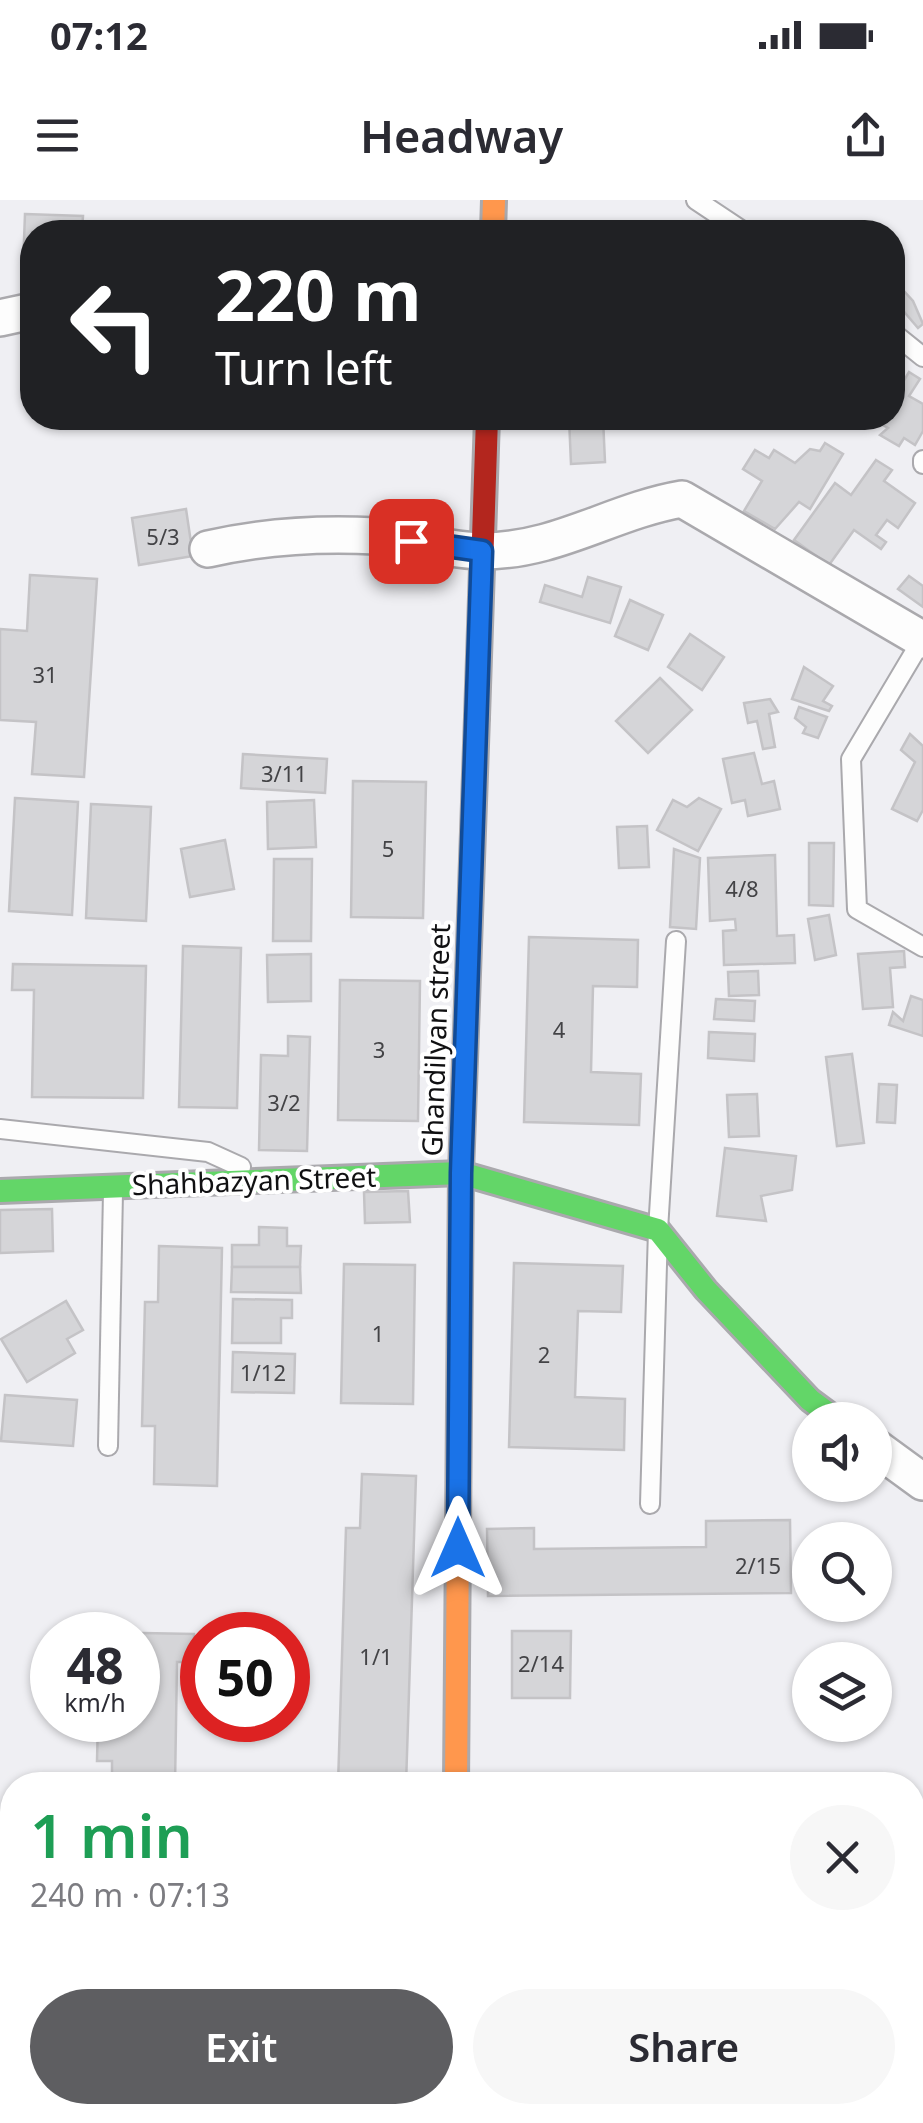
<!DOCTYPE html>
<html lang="en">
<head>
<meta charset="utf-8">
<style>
  body { margin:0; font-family:"Noto Sans",sans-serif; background:#f7f7f7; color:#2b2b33; height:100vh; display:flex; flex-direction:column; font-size:38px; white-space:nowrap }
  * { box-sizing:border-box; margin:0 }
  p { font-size:32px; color:#7c7c81 }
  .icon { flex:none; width:55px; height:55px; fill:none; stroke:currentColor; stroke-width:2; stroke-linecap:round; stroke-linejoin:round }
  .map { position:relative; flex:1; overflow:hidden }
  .side { position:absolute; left:0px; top:1572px; width:925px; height:352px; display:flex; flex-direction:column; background:#fff; border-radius:40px 40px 0 0; box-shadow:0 2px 8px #0004 }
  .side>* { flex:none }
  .top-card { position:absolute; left:20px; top:20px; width:885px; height:210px; border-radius:40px; box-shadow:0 2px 8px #0004; background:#202124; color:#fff; overflow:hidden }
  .fabs { position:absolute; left:792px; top:1202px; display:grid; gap:20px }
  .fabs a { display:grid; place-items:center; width:100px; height:100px; border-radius:50%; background:#fff; box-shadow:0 2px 8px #0004; font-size:50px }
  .speed { position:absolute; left:30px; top:1412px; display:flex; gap:20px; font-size:50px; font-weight:700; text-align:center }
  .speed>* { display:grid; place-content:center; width:130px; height:130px; border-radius:50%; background:#fff; box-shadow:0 2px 8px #0004; line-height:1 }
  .speed small { font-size:25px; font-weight:400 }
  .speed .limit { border:15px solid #d22; background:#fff; color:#111 }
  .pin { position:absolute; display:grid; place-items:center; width:85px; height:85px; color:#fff; margin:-42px; border-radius:20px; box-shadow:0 5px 15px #0006 }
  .me { position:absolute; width:110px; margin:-55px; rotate:0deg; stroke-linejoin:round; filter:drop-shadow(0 0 8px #0008) }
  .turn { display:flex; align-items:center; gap:35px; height:210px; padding:0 30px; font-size:45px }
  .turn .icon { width:130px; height:130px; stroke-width:2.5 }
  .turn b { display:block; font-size:70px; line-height:85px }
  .round { display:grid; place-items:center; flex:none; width:105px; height:105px; border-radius:52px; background:#f7f7f7 }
  .overview { display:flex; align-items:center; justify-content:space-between; height:170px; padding:0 30px }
  h1 { font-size:60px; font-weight:600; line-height:75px; color:#1e9e55 }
  .action { display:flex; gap:20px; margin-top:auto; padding:20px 30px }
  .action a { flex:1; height:115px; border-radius:60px; background:#5e5e61; color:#fff; font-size:40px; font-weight:600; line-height:115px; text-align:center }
  .action a+a { background:#f7f7f7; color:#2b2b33 }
  .status { display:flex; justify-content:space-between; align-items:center; height:70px; padding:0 50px; background:#fff; direction:ltr }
  .status svg { height:28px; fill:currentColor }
  header { display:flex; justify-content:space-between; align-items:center; height:130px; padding:0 30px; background:#fff; font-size:45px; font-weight:600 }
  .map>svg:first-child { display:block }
</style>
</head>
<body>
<div class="status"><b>07:12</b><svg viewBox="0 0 49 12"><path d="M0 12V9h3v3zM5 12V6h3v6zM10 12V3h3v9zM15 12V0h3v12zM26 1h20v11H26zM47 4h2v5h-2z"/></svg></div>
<header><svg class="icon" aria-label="menu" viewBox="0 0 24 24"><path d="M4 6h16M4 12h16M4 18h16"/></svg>Headway<svg class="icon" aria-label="share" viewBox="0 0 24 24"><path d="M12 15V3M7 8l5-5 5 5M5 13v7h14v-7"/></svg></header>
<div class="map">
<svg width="923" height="1923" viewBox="0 0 923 1923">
  <rect width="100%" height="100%" fill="#efeff3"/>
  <g fill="#d5d5d8" stroke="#c4c3c6" stroke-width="2.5">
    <polygon points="25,14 83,16 82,32 32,32 32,66 23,66"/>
    <polygon points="892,78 913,101 923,124 918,128 900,107 892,113"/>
    <polygon points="909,172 920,179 909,196 923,204 923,231 915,245 904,238 899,246 880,235 888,228 870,218 892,218 892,200"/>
    <polygon points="569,218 603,218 605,262 571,264"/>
    <polygon points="825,243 843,254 810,309 799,302 775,329 744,311 762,281 743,269 755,250 769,258 774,250 795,263 810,249 820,251"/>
    <polygon points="876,260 892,270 884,281 915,303 898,328 887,320 876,335 886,342 881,349 854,330 829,365 794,340 835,283 851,295"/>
    <polygon points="186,309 193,356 139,365 132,318"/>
    <polygon points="30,375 97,379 84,577 32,574 36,522 0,520 0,429 27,431"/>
    <polygon points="909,376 923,386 923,407 898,389"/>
    <polygon points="588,377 621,387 610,423 540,402 545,385 582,397"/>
    <polygon points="630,400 663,415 648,450 615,436"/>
    <polygon points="690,434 724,457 702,490 668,467"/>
    <polygon points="804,467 833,486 823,501 832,506 829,511 792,499"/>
    <polygon points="660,478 692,510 648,553 616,521"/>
    <polygon points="770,499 778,512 769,514 775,547 763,549 757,521 748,523 744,503"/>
    <polygon points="799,507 827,517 818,538 803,533 806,527 795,518"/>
    <polygon points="910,534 923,546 923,610 917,621 892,609 915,562 901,550"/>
    <polygon points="754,553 762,584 774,581 780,609 748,616 745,600 732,603 723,559"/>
    <polygon points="243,554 327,559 325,593 241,588"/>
    <polygon points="353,581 426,582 423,718 351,717"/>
    <polygon points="15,598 78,602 72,715 9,711"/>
    <polygon points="699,598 721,609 698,651 657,630 673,600 687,607"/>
    <polygon points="314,600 316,647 268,649 267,602"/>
    <polygon points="91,604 151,607 146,721 86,718"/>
    <polygon points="647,626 649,667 619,668 617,627"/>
    <polygon points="225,640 234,689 190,697 181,649"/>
    <polygon points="809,643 834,643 833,706 809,705"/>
    <polygon points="674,649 700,658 696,729 670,727"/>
    <polygon points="775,655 777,736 794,735 795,763 724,765 723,731 736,730 735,719 710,721 708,658"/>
    <polygon points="274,659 312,659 311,741 273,741"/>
    <polygon points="829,715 836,755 815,760 808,719"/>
    <polygon points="529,737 638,740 637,787 593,786 591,872 641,874 639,925 524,922"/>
    <polygon points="183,746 241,748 237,908 179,907"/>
    <polygon points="904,751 905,767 890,768 893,807 863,809 858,754"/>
    <polygon points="311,754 311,801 268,802 267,755"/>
    <polygon points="13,764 146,766 143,898 32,897 34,790 12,790"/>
    <polygon points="758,771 759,795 729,796 728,772"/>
    <polygon points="340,780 420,781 418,921 338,920"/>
    <polygon points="911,796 923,800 923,836 889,825 893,812 903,821"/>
    <polygon points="716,799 755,801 754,821 714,819"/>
    <polygon points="709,832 755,834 754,861 708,858"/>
    <polygon points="288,836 310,837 307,951 259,950 261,855 288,856"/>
    <polygon points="852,854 864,943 837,946 826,857"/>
    <polygon points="879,884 897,885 895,923 877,922"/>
    <polygon points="757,894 759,936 729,937 727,895"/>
    <polygon points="725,948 796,956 792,990 761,996 766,1021 717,1016"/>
    <polygon points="408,991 410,1022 365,1023 364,992"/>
    <polygon points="52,1009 53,1051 0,1053 0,1010"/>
    <polygon points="259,1027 287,1028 287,1046 301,1046 300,1067 232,1067 232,1045 259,1045"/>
    <polygon points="159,1046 222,1048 217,1286 154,1284 155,1226 142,1226 145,1102 158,1102"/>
    <polygon points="514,1063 623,1066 621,1112 578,1111 575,1197 625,1199 624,1250 509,1247"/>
    <polygon points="344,1064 415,1065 413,1204 341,1203"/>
    <polygon points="232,1067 300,1067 301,1093 231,1092"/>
    <polygon points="233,1099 292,1100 292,1118 281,1118 281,1143 232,1143"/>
    <polygon points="66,1101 83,1130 67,1139 75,1153 27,1182 1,1139"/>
    <polygon points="233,1152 295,1154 294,1193 232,1192"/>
    <polygon points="5,1195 77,1200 73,1246 1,1241"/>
    <polygon points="362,1274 416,1276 406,1585 338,1585 346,1328 360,1328"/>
    <polygon points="790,1320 791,1393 488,1396 487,1329 534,1328 534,1349 706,1347 706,1321"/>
    <polygon points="512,1431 571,1431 570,1498 512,1498"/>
    <polygon points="90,1432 194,1434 194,1462 177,1462 175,1585 112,1585 112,1561 97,1561 98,1520 138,1520 138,1435"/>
    <polygon points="0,1721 12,1722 12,1754 0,1752"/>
  </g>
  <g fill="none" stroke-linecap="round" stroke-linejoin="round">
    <g stroke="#aaa9ad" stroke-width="22">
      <g id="lane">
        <polyline points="696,0 744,32"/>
        <polyline points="892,132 923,157"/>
        <polyline points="923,260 923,264"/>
        <polyline points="923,438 851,559 857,709 923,747"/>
        <polyline points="0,929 208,952 241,967"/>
        <polyline points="108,1246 113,992"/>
        <polyline points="650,1304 658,1030 676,741"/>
        <polyline points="10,1850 12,1850"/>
      </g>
    </g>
    <g stroke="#aaa9ad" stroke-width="40">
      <g id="street">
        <polyline points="0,118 32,111"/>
        <path d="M208,349C261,337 321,333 376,336C412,338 447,351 483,351C557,351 612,311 682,299L923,440"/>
        <polyline points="875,1247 923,1282"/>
      </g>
    </g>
    <g stroke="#aaa9ad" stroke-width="28">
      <g id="fast">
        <polyline points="0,991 461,973 658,1030 706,1090 810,1200 837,1220"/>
        <polyline points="459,1209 461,973 477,517"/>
        <polyline points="447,1912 447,1923"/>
      </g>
    </g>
    <g stroke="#aaa9ad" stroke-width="28">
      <g id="slow">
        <polyline points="493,32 494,0"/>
        <polyline points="456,1585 459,1209"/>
      </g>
    </g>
    <g stroke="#aaa9ad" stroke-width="28">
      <polyline id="jam" points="477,517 487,218"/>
    </g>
    <use href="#lane" stroke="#fdfdfd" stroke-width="18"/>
    <use href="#street" stroke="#fdfdfd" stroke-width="35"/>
    <use href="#fast" stroke="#63d668" stroke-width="22"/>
    <use href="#slow" stroke="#ff974d" stroke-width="22"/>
    <use href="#jam" stroke="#b3261e" stroke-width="22"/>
  </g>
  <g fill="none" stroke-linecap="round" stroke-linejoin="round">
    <g stroke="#114b97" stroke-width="25">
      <polyline id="route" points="411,341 482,351 461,973 458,1348"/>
    </g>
    <use href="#route" stroke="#1a73e8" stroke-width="18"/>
  </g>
  <g text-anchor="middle" stroke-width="8" stroke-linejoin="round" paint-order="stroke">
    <g font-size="22" fill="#434346">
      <text x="163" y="345">5/3</text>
      <text x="45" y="483">31</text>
      <text x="284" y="582">3/11</text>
      <text x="388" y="657">5</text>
      <text x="742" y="697">4/8</text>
      <text x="559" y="838">4</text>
      <text x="379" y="858">3</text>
      <text x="284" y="911">3/2</text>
      <text x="378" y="1142">1</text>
      <text x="544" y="1163">2</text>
      <text x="263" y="1181">1/12</text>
      <text x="758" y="1374">2/15</text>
      <text x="376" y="1465">1/1</text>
      <text x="541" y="1472">2/14</text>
    </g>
    <g font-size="28" fill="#101012" stroke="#fff">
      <text transform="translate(436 840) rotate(-88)" y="10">Ghandilyan street</text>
      <text transform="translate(254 981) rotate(-2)" y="10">Shahbazyan Street</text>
    </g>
  </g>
</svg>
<div class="fabs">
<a><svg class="icon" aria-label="sound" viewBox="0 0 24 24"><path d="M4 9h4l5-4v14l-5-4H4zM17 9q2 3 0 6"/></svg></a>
<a><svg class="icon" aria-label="search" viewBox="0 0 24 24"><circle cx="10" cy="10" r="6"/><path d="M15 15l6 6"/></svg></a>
<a><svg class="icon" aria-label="layers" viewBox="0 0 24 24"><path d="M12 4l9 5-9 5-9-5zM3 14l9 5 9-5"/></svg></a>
</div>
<div class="speed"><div>48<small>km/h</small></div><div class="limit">50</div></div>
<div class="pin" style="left:411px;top:341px;background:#d93025"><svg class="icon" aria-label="arrive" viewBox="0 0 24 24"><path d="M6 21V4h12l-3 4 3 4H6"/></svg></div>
<svg class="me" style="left:458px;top:1348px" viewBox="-20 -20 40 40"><path d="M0-17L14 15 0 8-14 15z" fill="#1a73e8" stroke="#fff" stroke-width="4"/></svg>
<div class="top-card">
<div class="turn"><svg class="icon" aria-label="left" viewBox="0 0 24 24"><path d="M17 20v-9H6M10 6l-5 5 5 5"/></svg><div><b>220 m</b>Turn left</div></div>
</div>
<section class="side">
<div class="overview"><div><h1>1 min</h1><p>240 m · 07:13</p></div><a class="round"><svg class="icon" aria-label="close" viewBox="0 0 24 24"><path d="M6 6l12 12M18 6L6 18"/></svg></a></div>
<div class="action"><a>Exit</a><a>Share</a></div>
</section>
</div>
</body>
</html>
